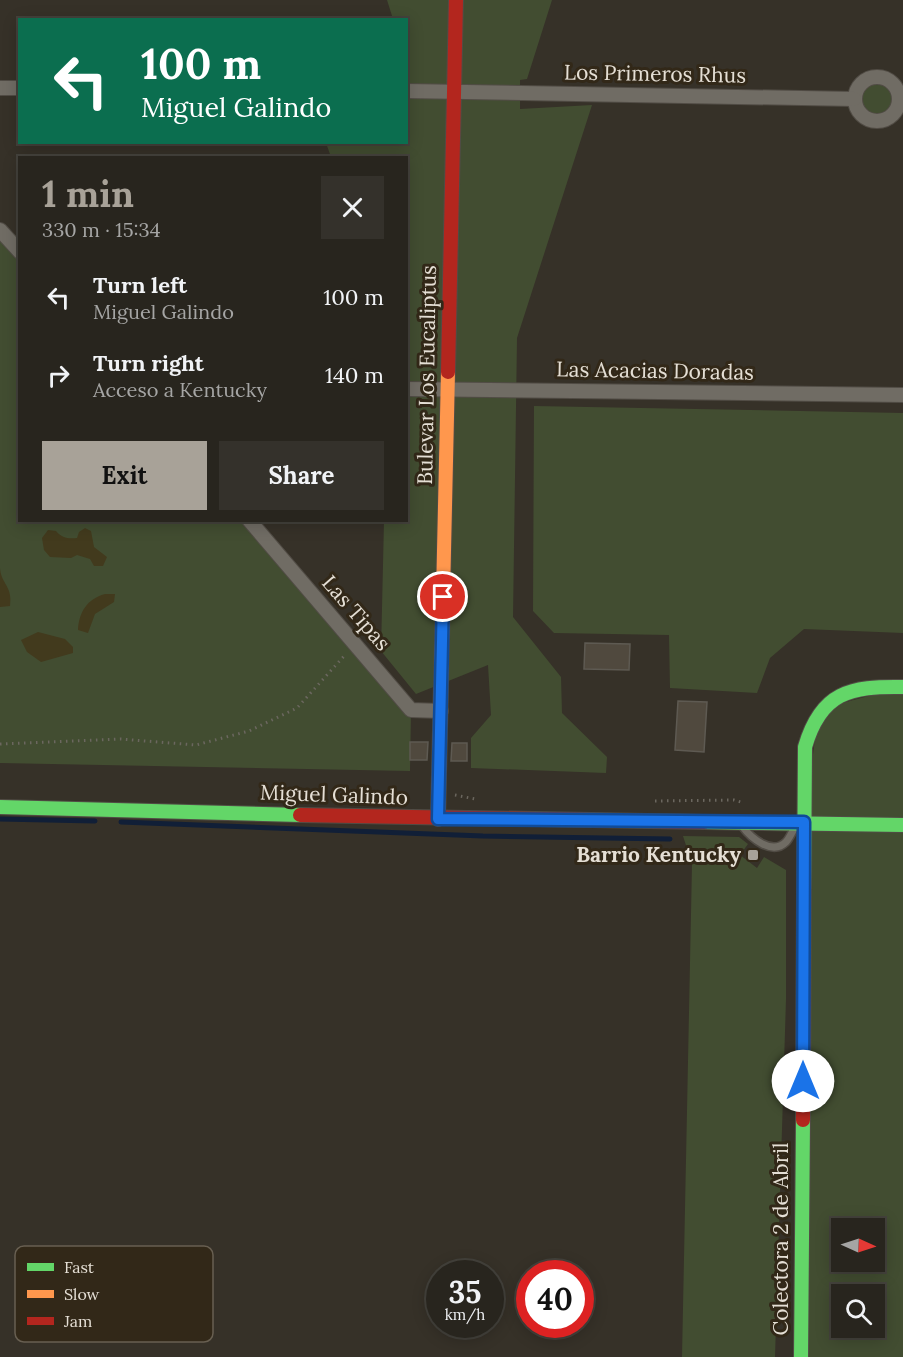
<!DOCTYPE html>
<html lang="en">
<head>
<meta charset="utf-8">
<style>
  body { margin:0; font-family:Lora,serif; background:#34312b; color:#f1f3f6; height:100vh; display:flex; flex-direction:column; font-size:22px; white-space:nowrap }
  * { box-sizing:border-box; margin:0 }
  p { font-size:20px; color:#a5a5a4 }
  .icon { flex:none; width:33px; height:33px; fill:none; stroke:currentColor; stroke-width:2; stroke-linecap:round; stroke-linejoin:round }
  .map { position:relative; flex:1; overflow:hidden }
  .side { position:absolute; left:18px; top:156px; width:390px; height:366px; display:flex; flex-direction:column; background:#28251e; border-radius:0px; box-shadow:0 3px 15px #0003,0 0 0 2px #44423c }
  .side>* { flex:none }
  .top-card { position:absolute; left:18px; top:18px; width:390px; height:126px; border-radius:0px; box-shadow:0 3px 15px #0003,0 0 0 2px #44423c; background:#0b6e4f; color:#fff; overflow:hidden }
  .needle { width:39px; rotate:93deg }
  .fabs { position:absolute; left:831px; top:1218px; display:grid; gap:12px }
  .fabs a { display:grid; place-items:center; width:54px; height:54px; border-radius:0px; background:#28251e; box-shadow:0 3px 15px #0003,0 0 0 2px #44423c; font-size:30px }
  .speed { position:absolute; left:426px; top:1260px; display:flex; gap:12px; font-size:30px; font-weight:700; text-align:center }
  .speed>* { display:grid; place-content:center; width:78px; height:78px; border-radius:50%; background:#28251e; box-shadow:0 3px 15px #0003,0 0 0 2px #44423c; line-height:1 }
  .speed small { font-size:15px; font-weight:400 }
  .speed .limit { border:9px solid #d22; background:#fff; color:#111 }
  .pin { position:absolute; display:grid; place-items:center; width:51px; height:51px; color:#fff; margin:-26px; border:3px solid #fff; border-radius:50%; box-shadow:0 2px 6px #0007 }
  .me { position:absolute; width:66px; margin:-33px; rotate:0deg; stroke-linejoin:round; filter:drop-shadow(0 0 4px #0008) }
  .turn { display:flex; align-items:center; gap:21px; height:126px; padding:0 24px; font-size:27px }
  .turn .icon { width:78px; height:78px; stroke-width:2.5 }
  .turn b { display:block; font-size:42px; line-height:51px }
  .round { display:grid; place-items:center; flex:none; width:63px; height:63px; border-radius:0px; background:#34312b }
  .headline { display:flex; align-items:center; justify-content:space-between; height:102px; padding:0 24px }
  h1 { font-size:36px; font-weight:700; line-height:45px; color:#a8a298 }
  .action { display:flex; gap:12px; margin-top:auto; padding:12px 24px }
  .action a { flex:1; height:69px; border-radius:0px; background:#a8a298; color:#111; font-size:24px; font-weight:700; line-height:69px; text-align:center }
  .action a+a { background:#34312b; color:#f1f3f6 }
  ul { padding:0; list-style:none }
  li { display:flex; align-items:center; gap:18px; height:78px; padding:0 24px }
  li div { flex:1 }
  li b { display:block; font-size:22px }
  li em { font-style:normal }
  .map>svg:first-child { display:block }
</style>
</head>
<body>
<div class="map">
<svg width="903" height="1357" viewBox="0 0 903 1357">
  <rect width="100%" height="100%" fill="#363128"/>
  <g fill="#424d31" fill-rule="evenodd">
    <polygon points="387,0 552,0 527,79 520,80 520,109 592,105 517,338 513,617 561,677 562,713 607,757 606,773 471,768 471,738 491,715 488,665 416,694 381,651 384,521 406,520 406,158 331,157 326,143 406,142 406,20 393,19"/>
    <circle cx="877" cy="99" r="17"/>
    <polygon points="0,230 19,252 20,520 249,521 411,710 410,771 0,763"/>
    <polygon points="534,406 903,413 903,633 804,629 770,658 757,693 670,688 669,635 554,633 533,611"/>
    <path d="M903,687V1357H801L804,822L819,709ZM842,1228H874V1262H842ZM842,1294H874V1328H842Z"/>
    <polygon points="683,836 739,837 748,844 740,855 757,868 764,857 786,870 786,999 775,1357 682,1357 692,864"/>
  </g>
  <g fill="#423a1d">
    <path d="M85,528L91,531L94,547L107,557L103,566H94L90,559L77,555L71,558L50,557L44,550L42,538L48,530L56,531C62,538 68,539 77,538L79,532Z"/>
    <path d="M0,568C1,584 13,586 10,606L0,607Z"/>
    <path d="M105,594H115L114,602L95,614L88,633L78,630C79,612 87,599 105,594Z"/>
    <polygon points="38,632 65,639 73,647 73,653 41,662 27,652 21,640"/>
  </g>
  <g fill="none" stroke-linecap="round" stroke-linejoin="round">
    <g stroke="#111f37" stroke-width="5">
      <polyline points="0,819 95,821"/>
      <polyline points="121,822 483,836 670,839"/>
    </g>
  </g>
  <g fill="#50493e" stroke="#5e5a52" stroke-width="1.5">
    <polygon points="585,643 630,644 629,670 584,669"/>
    <polygon points="678,701 707,702 704,752 675,750"/>
    <polygon points="410,742 428,742 427,760 410,760"/>
    <polygon points="452,743 467,743 467,761 451,761"/>
  </g>
  <g fill="none" stroke-linecap="round" stroke-linejoin="round">
    <g stroke="#514c45" stroke-width="10">
      <path id="lane" d="M742,826C751,838 772,856 786,842C790,838 792,831 796,826"/>
    </g>
    <g stroke="#514c45" stroke-width="16">
      <g id="street">
        <circle cx="877" cy="99" r="22"/>
        <polyline points="0,88 20,88"/>
        <polyline points="406,91 854,99"/>
        <polyline points="0,230 20,252"/>
        <polyline points="406,389 903,395"/>
        <polyline points="249,520 411,710 441,711"/>
      </g>
    </g>
    <g stroke="#514c45" stroke-width="16">
      <g id="fast">
        <polyline points="0,807 300,815"/>
        <polyline points="704,822 903,825"/>
        <path d="M804,892L805,747C821,692 850,686 903,687"/>
        <polyline points="801,1357 803,1120"/>
      </g>
    </g>
    <g stroke="#514c45" stroke-width="16">
      <polyline id="slow" points="438,819 448,372"/>
    </g>
    <g stroke="#514c45" stroke-width="16">
      <g id="jam">
        <polyline points="448,372 456,0"/>
        <polyline points="300,815 704,822"/>
        <polyline points="803,1120 804,892"/>
      </g>
    </g>
    <g stroke="#6b675f" stroke-width="3" stroke-dasharray="1.5 4.5" stroke-linecap="butt">
      <polyline points="0,744 120,739 196,745 249,731 297,708 345,655"/>
      <polyline points="455,795 475,799"/>
      <polyline points="655,801 734,800 744,803"/>
    </g>
    <use href="#lane" stroke="#706c64" stroke-width="7"/>
    <use href="#street" stroke="#706c64" stroke-width="14"/>
    <use href="#fast" stroke="#63d668" stroke-width="14"/>
    <use href="#slow" stroke="#ff974d" stroke-width="14"/>
    <use href="#jam" stroke="#b3261e" stroke-width="14"/>
  </g>
  <g fill="none" stroke-linecap="round" stroke-linejoin="round">
    <g stroke="#114b97" stroke-width="15">
      <polyline id="route" points="443,597 438,819 804,822 803,1081"/>
    </g>
    <use href="#route" stroke="#1a73e8" stroke-width="10"/>
  </g>
  <rect fill="#a8a298" stroke="#322818" stroke-width="2" x="747" y="849" width="12" height="12" rx="3"/>
  <g text-anchor="middle" stroke-width="6" stroke-linejoin="round" paint-order="stroke">
    <g font-size="21" fill="#e5dfd5" stroke="#322818">
      <text transform="translate(655 74) rotate(1)" y="7">Los Primeros Rhus</text>
      <text transform="translate(655 371) rotate(1)" y="7">Las Acacias Doradas</text>
      <text transform="translate(427 375) rotate(-89)" y="7">Bulevar Los Eucaliptus</text>
      <text transform="translate(356 613) rotate(49)" y="7">Las Tipas</text>
      <text transform="translate(334 795) rotate(2)" y="7">Miguel Galindo</text>
      <text transform="translate(781 1239) rotate(-90)" y="7">Colectora 2 de Abril</text>
    </g>
    <g font-size="21" font-weight="bold" fill="#e5dfd5" stroke="#322818" text-anchor="end">
      <text x="741" y="862">Barrio Kentucky</text>
    </g>
  </g>
  <rect x="15" y="1246" width="198" height="96" rx="9" fill="#322818" stroke="#685f51" stroke-width="1.5"/>
  <rect x="27" y="1263" width="27" height="8" fill="#63d668"/>
  <rect x="27" y="1290" width="27" height="8" fill="#ff974d"/>
  <rect x="27" y="1317" width="27" height="8" fill="#b3261e"/>
  <g font-size="16" fill="#e5dfd5">
    <text x="64" y="1273">Fast</text>
    <text x="64" y="1300">Slow</text>
    <text x="64" y="1327">Jam</text>
  </g>
</svg>
<div class="fabs">
<a><svg class="needle" viewBox="-14 -14 28 28"><path d="M0-13l5 13h-10z" fill="#e53935"/><path d="M0 13l5-13h-10z" fill="#a5a5a4"/></svg></a>
<a><svg class="icon" aria-label="search" viewBox="0 0 24 24"><circle cx="10" cy="10" r="6"/><path d="M15 15l6 6"/></svg></a>
</div>
<div class="speed"><div>35<small>km/h</small></div><div class="limit">40</div></div>
<div class="pin" style="left:443px;top:597px;background:#d93025"><svg class="icon" aria-label="arrive" viewBox="0 0 24 24"><path d="M6 21V4h12l-3 4 3 4H6"/></svg></div>
<svg class="me" style="left:803px;top:1081px" viewBox="-20 -20 40 40"><circle r="19" fill="#fff"/><path d="M0-13L10 11 0 6-10 11z" fill="#1a73e8"/></svg>
<div class="top-card">
<div class="turn"><svg class="icon" aria-label="left" viewBox="0 0 24 24"><path d="M17 20v-9H6M10 6l-5 5 5 5"/></svg><div><b>100 m</b>Miguel Galindo</div></div>
</div>
<section class="side">
<div class="headline"><div><h1>1 min</h1><p>330 m · 15:34</p></div><a class="round"><svg class="icon" aria-label="close" viewBox="0 0 24 24"><path d="M6 6l12 12M18 6L6 18"/></svg></a></div>
<ul>
<li><svg class="icon" aria-label="left" viewBox="0 0 24 24"><path d="M17 20v-9H6M10 6l-5 5 5 5"/></svg><div><b>Turn left</b><p>Miguel Galindo</p></div><em>100 m</em></li>
<li><svg class="icon" aria-label="right" viewBox="0 0 24 24"><path d="M7 20v-9h11M14 6l5 5-5 5"/></svg><div><b>Turn right</b><p>Acceso a Kentucky</p></div><em>140 m</em></li>
</ul>
<div class="action"><a>Exit</a><a>Share</a></div>
</section>
</div>
</body>
</html>
